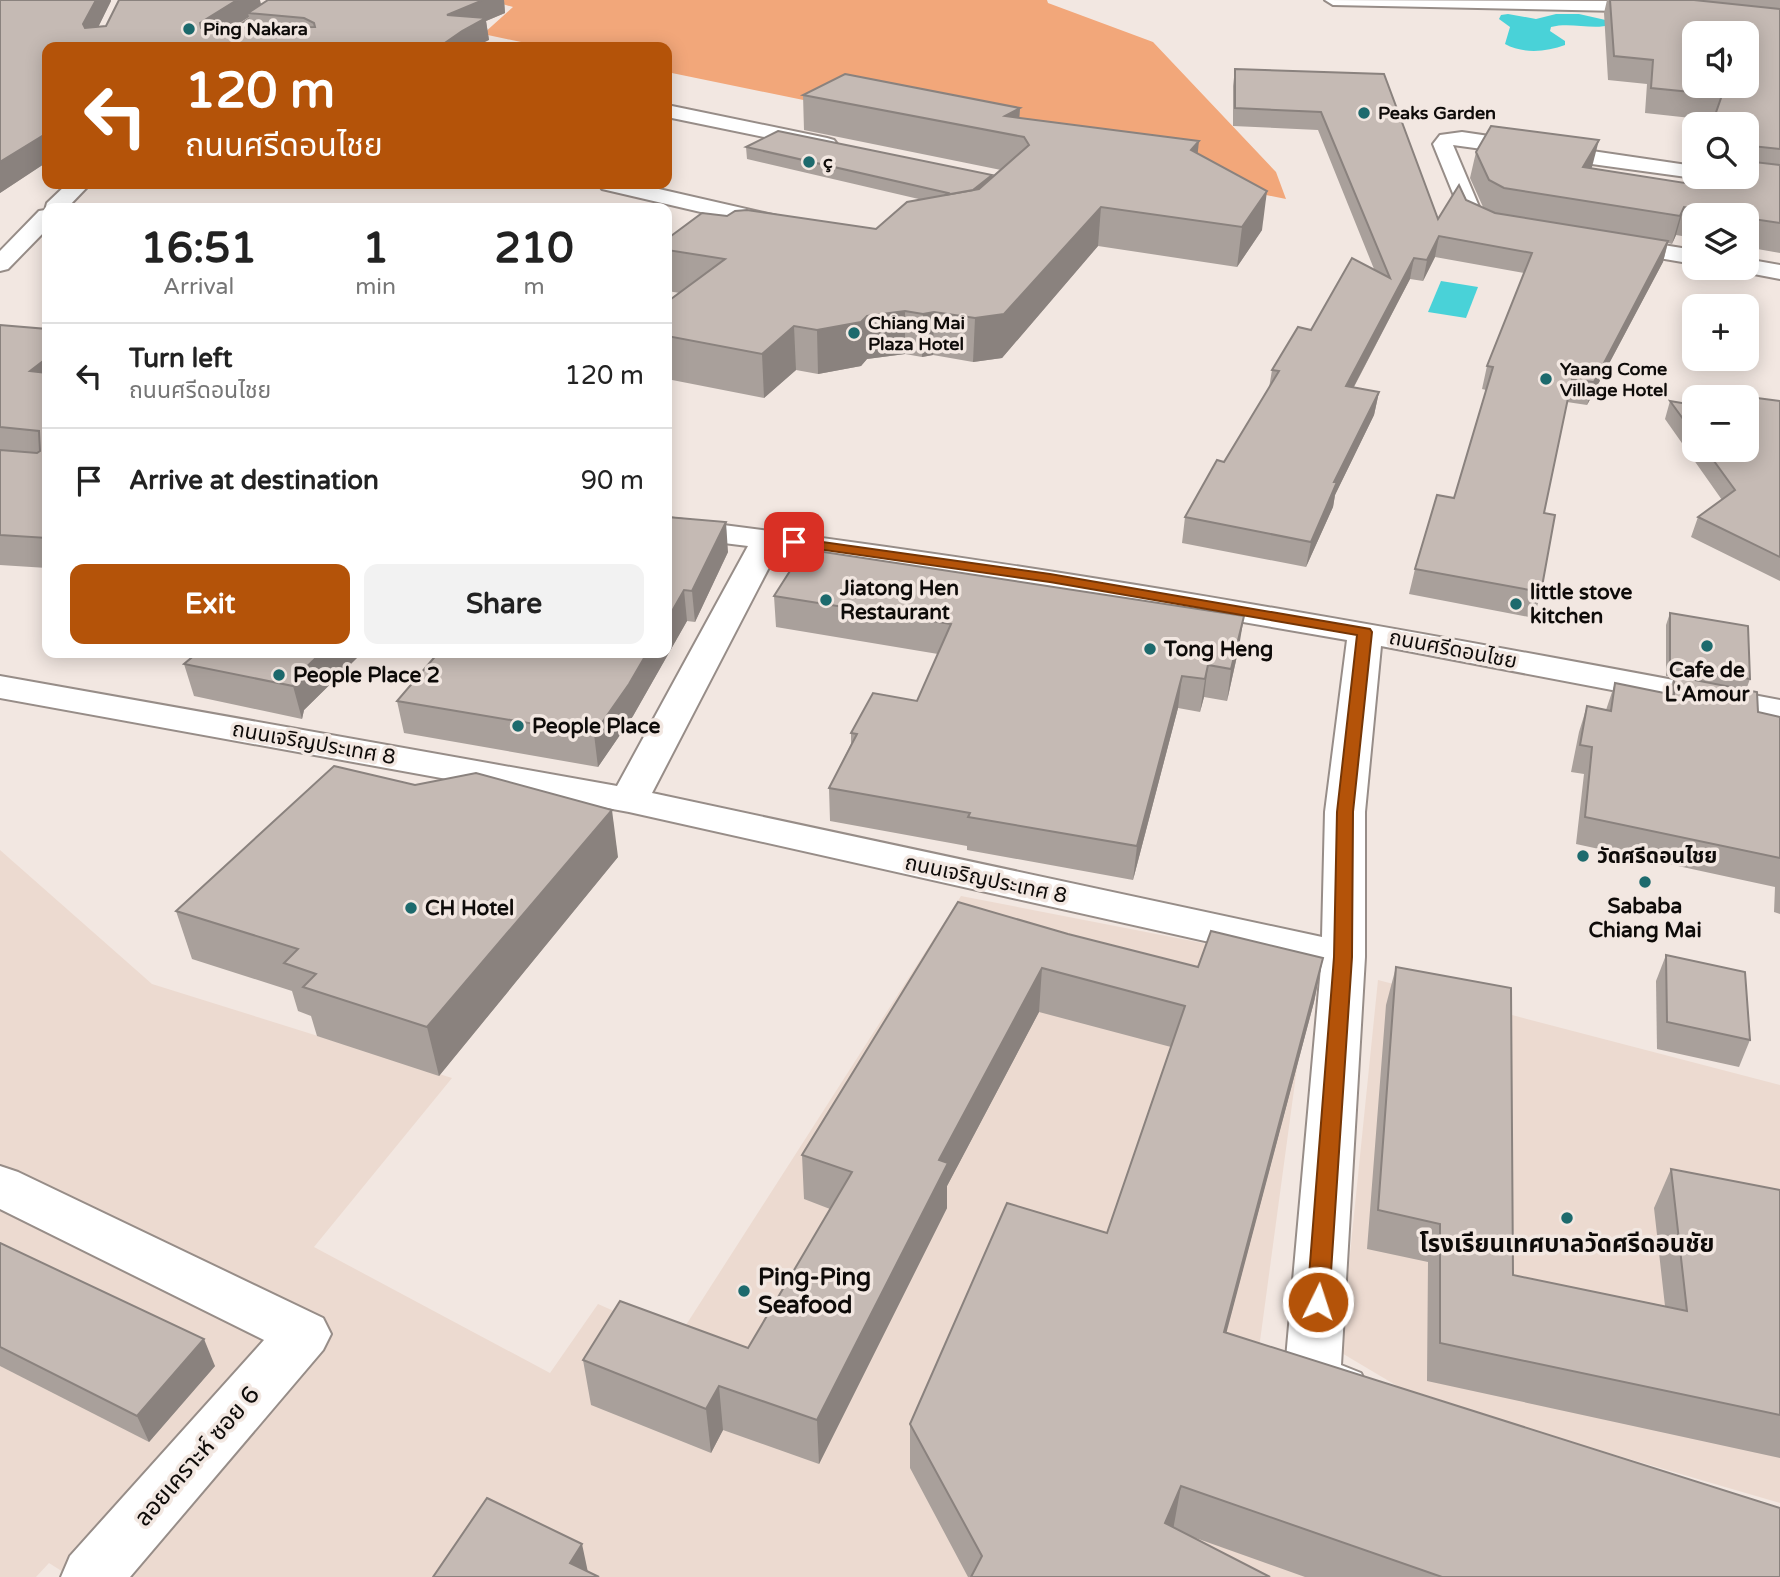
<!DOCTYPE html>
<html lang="en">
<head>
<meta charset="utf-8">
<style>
  body { margin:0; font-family:"Varela Round","Noto Sans Thai",sans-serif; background:#f2f2f2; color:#222; height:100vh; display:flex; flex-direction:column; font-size:26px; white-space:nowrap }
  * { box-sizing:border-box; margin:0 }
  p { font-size:23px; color:#767676 }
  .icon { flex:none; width:38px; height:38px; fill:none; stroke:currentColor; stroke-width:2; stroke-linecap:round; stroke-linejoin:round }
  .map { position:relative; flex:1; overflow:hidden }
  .drawer { position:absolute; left:42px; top:203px; width:630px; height:455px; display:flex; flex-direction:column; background:#fff; border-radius:14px; box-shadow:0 4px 18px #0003 }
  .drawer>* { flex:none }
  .top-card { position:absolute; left:42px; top:42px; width:630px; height:147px; border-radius:14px; box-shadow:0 4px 18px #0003; background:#b45309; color:#fff; overflow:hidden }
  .tools { position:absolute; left:1682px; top:21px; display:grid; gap:14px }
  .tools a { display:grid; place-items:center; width:77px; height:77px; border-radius:14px; background:#fff; box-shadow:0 4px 18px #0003; font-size:35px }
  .pin { position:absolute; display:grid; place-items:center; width:60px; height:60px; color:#fff; margin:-30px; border-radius:14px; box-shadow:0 4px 10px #0006 }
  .me { position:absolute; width:77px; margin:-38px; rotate:4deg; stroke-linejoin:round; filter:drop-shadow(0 0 5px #0008) }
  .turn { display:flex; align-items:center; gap:24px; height:147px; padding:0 28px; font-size:32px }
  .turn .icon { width:91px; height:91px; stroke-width:2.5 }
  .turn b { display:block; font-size:49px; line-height:60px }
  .eta { display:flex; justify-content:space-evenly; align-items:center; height:119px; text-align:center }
  .eta b { font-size:42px; font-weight:800; line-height:49px }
  .cta { display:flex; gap:14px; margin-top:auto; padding:14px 28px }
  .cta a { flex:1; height:80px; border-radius:14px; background:#b45309; color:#fff; font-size:28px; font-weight:800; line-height:80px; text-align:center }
  .cta a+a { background:#f2f2f2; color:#222 }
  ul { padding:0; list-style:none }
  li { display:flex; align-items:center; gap:21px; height:105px; padding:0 28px; border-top:2px solid #e0e0e0 }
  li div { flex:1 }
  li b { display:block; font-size:26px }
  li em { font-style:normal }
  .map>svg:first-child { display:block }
</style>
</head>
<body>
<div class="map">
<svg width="1780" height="1577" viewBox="0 0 1780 1577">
  <rect width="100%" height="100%" fill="#f2e7e1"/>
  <g fill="#ecdad0">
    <polygon points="0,850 152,984 452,1078 314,1247 550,1373 598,1304 677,1339 961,896 1311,964 1255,1378 1780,1577 71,1577 49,1563 36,1577 0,1577"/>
    <polygon points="1378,980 1780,1085 1780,1503 1414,1396 1340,1352"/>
  </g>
  <polygon fill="#f2a77a" points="489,0 1047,0 1048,3 1153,42 1276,172 1286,199 667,72 667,47 545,47 483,34 513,7"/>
  <g fill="#49d2d8">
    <path d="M1508,14L1536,19L1556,14H1579L1610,21L1611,25C1591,30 1571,22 1551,27L1550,31L1565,41V45C1546,52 1523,54 1505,44L1510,27L1499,19L1501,15Z"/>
    <polygon points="1441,281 1478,287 1466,318 1428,312"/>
  </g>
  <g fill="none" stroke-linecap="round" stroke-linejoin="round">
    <g stroke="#978d88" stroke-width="4">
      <g id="minor">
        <polygon points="280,0 299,0 227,47 206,47"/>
        <polygon points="1325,0 1620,1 1656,5 1664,10 1656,15 1620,11 1333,5"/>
        <polygon points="667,105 827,138 834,140 837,144 834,148 827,150 667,117"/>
        <polygon points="1462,132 1694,166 1694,177 1700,177 1694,178 1453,145 1480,209 1504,220 1507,225 1504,230 1488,230 1463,218 1433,144 1440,135"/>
        <polygon points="67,184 90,184 67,208 47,208 47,229 8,269 0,271 0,251 39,211 45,210 47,203"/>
        <polygon points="599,184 637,184 790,219 793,224 790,229 782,231 602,189"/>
        <polygon points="1614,237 1694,250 1694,264 1606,249 1602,244 1606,239"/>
        <polygon points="1746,259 1780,265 1780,279 1738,271 1735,268 1746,268"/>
        <path d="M667,518C1040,563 1410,630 1780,700V722L1381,646L1365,812V957L1341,1365L1361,1373L1369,1390L1361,1407L1341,1415L1292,1398L1284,1381L1321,967L629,812L0,698V676L617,786L748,546L667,536ZM778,550L1086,595L1347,640L1325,812L1322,937L652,793Z"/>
        <polygon points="0,1166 18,1172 323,1318 331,1334 323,1350 130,1577 61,1577 70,1556 264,1340 0,1209"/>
      </g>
    </g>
    <use href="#minor" fill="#fff" fill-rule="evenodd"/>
  </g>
  <g fill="#a9a09b" fill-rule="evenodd">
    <path d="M0,0L111,1L98,27L261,4L268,0H504L505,13L486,21L489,40L47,47V162L0,193ZM249,17L251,27H232Z"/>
    <polygon points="1607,0 1780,0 1780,253 1746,247 1746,215 1694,215 1694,238 1676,235 1672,244 1668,243 1663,262 1587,405 1567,402 1544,513 1541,592 1534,618 1409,594 1415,569 1454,498 1486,390 1482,389 1487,366 1524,273 1435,257 1423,281 1410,279 1354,387 1379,392 1374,415 1335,495 1333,507 1306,567 1182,543 1185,517 1224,462 1269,388 1272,370 1311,330 1374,269 1318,130 1233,126 1233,86 1235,69 1384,74 1438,219 1466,200 1489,210 1483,207 1470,178 1476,152 1592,167 1591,168 1691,184 1746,177 1746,124 1645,113 1647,84 1608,80 1604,13"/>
    <polygon points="803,95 1020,108 1019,118 1198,154 1262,230 1237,267 1098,246 1002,358 973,362 933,355 922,357 905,354 867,359 861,366 818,374 796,370 764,398 667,379 667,302 680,293 667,291 667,239 727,216 876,229 923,200 747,159 746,147 992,175 992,178 1001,170 804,130"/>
    <polygon points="0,325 47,329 47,568 0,565"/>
    <polygon points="1734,395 1780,401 1780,581 1691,537 1698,517 1722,500 1665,419 1670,401 1694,405 1694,450 1746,450 1746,397 1734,397"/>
    <polygon points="667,517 728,552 695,622 687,621 633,716 598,767 404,733 397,701"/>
    <polygon points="774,596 1239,647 1227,701 1204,697 1200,712 1178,708 1133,880 967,850 967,846 830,821 829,788 851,744 851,733 917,701 938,654 776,627"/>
    <polygon points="1670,613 1750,679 1746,690 1758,712 1780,717 1780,914 1774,912 1775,887 1576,844 1584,774 1571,772 1579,732 1587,706 1606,710 1615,683 1668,694 1674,677 1666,676 1666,625"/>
    <polygon points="362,653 304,710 302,719 194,696 184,664"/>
    <polygon points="618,857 439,1076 317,1036 311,1016 298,1011 292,991 192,959 176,911"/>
    <polygon points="1068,934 1198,967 1323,958 1314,1002 1226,1332 1780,1577 1305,1577 1190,1536 1270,1577 968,1577 910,1468 910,1424 1107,1233 1171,1047 1039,1012 947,1186 947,1208 819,1464 723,1430 711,1453 591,1405 583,1360 748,1348 830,1209 804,1199 802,1155"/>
    <polygon points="1666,955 1750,1040 1739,1067 1657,1049 1656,981"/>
    <polygon points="1396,967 1513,1275 1665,1306 1654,1208 1671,1169 1780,1190 1780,1458 1427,1381 1428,1262 1367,1249 1386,1005"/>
    <polygon points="0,1243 215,1366 149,1442 0,1366"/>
  </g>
  <g fill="#8a827e">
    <polygon points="96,0 111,0 111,1 89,46 83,24"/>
    <polygon points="237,0 260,0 262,8 248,13 249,17 205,45 200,23"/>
    <polygon points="483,0 504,0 505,13 486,21 489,40 475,47 439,47 447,15"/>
    <polygon points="1020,108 1018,136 1005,116"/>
    <polygon points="47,133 47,162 0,193 0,162"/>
    <polygon points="1599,140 1592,167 1576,194 1583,167"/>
    <polygon points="1199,141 1195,178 1191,150"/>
    <polygon points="992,175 991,186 933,218"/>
    <polygon points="1267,191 1262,230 1237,267 1242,227"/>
    <polygon points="1101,207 1098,246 1002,358 973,362 975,318"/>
    <polygon points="1684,207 1676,235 1672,244 1680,216"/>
    <polygon points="1439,236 1435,257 1423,281 1427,260"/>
    <polygon points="1668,241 1663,262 1587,405 1594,382"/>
    <polygon points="1414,258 1410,279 1342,409 1346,386"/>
    <polygon points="905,311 905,354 867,359 861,366 818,374 817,330 867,316"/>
    <polygon points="934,312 933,355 922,357 923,314"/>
    <polygon points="794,326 796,370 764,398 762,354"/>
    <polygon points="47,358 47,393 30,371"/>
    <polygon points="1379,392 1374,415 1335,495 1333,507 1306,567 1311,542 1334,482"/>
    <polygon points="726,522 728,552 695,622 692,591"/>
    <polygon points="684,590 687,621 633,716 598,767 594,734 647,653 667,653 667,620"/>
    <polygon points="1244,616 1239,647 1227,701 1231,669"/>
    <polygon points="321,653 362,653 304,710 302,719 293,686 296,677"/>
    <polygon points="1208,665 1204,697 1200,712 1205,679"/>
    <polygon points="1182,676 1178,708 1133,880 1137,846"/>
    <polygon points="612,810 618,857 439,1076 427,1027"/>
    <polygon points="1323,958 1314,1002 1215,1376 1224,1332"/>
    <polygon points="1042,968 1039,1012 947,1186 947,1208 819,1464 817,1420 939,1160"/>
    <polygon points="204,1339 215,1366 149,1442 137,1416"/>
    <polygon points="719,1386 723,1430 711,1453 706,1409"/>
    <polygon points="1181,1486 1173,1530 1165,1523"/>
    <polygon points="582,1544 589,1577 570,1563"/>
  </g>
  <g fill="#c5bab4" stroke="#8a827e" stroke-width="2" fill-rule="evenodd">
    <polygon points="0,0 96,0 83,24 85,28 106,26 119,0 237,0 200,23 201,28 315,27 314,23 304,18 248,13 268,0 483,0 447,15 486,18 462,31 439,47 47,47 47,133 0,162"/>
    <path d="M1610,0H1694L1780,9V149L1752,146L1751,148H1746V124H1712L1722,95L1651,88L1653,60L1614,56ZM1694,33H1746V86H1694Z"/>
    <polygon points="1235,69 1384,74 1438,219 1459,185 1466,200 1495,213 1668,241 1594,382 1572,379 1544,513 1555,515 1541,592 1415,569 1437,495 1454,498 1493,367 1487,366 1532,253 1439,236 1427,260 1414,258 1346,386 1379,392 1334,482 1337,482 1311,542 1185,517 1217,460 1224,462 1279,371 1272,370 1298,327 1311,330 1352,258 1390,278 1321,112 1235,108"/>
    <polygon points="845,74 1020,108 1005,116 1199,141 1191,150 1267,191 1242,227 1101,207 1004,314 975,318 934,312 923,314 905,311 867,316 861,322 817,330 794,326 762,354 667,336 667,302 725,259 667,250 667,239 702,213 727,216 735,211 747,210 876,229 907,202 979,189 1029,145 1024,137 803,95"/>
    <polygon points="1491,126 1599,140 1583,167 1691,184 1694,175 1694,177 1746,177 1746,161 1780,165 1780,223 1746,218 1746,215 1733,215 1684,207 1680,216 1504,188 1489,180 1476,152"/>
    <polygon points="778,131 992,175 973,190 945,195 948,193 746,147"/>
    <polygon points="0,325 47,329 47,358 30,371 47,373 47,538 0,535 0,450 37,453 40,451 39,431 0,427"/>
    <polygon points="1734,395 1780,401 1780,557 1698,517 1735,490 1706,450 1746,450 1746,397 1734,397"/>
    <polygon points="1670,401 1694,405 1694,434"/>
    <polygon points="667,517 726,522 692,591 684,590 667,620"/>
    <polygon points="804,549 1244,616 1231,669 1208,665 1205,679 1182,676 1137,846 968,817 970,813 829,788 857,734 851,733 873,693 917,701 951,624 774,596"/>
    <polygon points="1670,613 1748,626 1750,679 1670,664"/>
    <polygon points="197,653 321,653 296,677 293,686 184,664"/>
    <polygon points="438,653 647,653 629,684 594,734 397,701"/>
    <polygon points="1674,676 1757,692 1758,712 1780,717 1780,858 1585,817 1592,747 1580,745 1587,706 1611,711 1615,683 1674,695"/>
    <polygon points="334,766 415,785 476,773 612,810 427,1027 303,987 316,974 284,963 298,949 176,911"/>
    <polygon points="958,902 1068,934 1198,967 1211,931 1323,958 1224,1332 1780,1508 1780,1577 1442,1577 1181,1486 1165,1523 1270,1577 971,1577 982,1556 910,1424 1007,1203 1107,1233 1185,1006 1042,968 939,1160 948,1163 817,1420 719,1386 706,1409 583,1360 620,1301 748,1348 852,1172 802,1155"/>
    <polygon points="1666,955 1745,972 1750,1040 1667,1022"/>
    <polygon points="1396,967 1511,988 1513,1275 1687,1311 1671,1169 1780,1190 1780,1415 1440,1343 1440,1224 1378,1210"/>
    <polygon points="0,1243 204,1339 137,1416 0,1347"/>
    <polygon points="487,1498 582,1544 570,1563 599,1577 433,1577"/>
  </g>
  <polygon fill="#b45309" stroke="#753606" stroke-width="2" points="794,538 1050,574 1370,629 1372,632 1353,812 1352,957 1329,1302 1326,1308 1318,1311 1310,1308 1307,1302 1334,957 1337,812 1357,635 1050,582 789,545 789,539"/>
  <g fill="#1d6a6d" stroke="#f2e7e1" stroke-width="2.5">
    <circle cx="189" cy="29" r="7"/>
    <circle cx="1364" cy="113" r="7"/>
    <circle cx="809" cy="162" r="7"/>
    <circle cx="854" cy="333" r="7"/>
    <circle cx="1546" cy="379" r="7"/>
    <circle cx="826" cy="600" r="7"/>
    <circle cx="1516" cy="604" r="7"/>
    <circle cx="1707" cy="646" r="7"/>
    <circle cx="1150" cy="649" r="7"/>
    <circle cx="279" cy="675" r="7"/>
    <circle cx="518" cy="726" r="7"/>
    <circle cx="1583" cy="856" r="7"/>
    <circle cx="1645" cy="882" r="7"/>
    <circle cx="411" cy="908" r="7"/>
    <circle cx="1567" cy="1218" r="7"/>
    <circle cx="744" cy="1291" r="7"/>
  </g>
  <g text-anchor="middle" stroke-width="7" stroke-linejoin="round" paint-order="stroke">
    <g font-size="18" font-weight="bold" fill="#0e0b09" stroke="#f2e7e1" text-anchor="start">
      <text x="203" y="35">Ping Nakara</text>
      <text x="1378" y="119">Peaks Garden</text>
      <text x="823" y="168">ç</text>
      <text x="868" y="329">Chiang Mai<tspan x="868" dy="21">Plaza Hotel</tspan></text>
      <text x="1560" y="375">Yaang Come<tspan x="1560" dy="21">Village Hotel</tspan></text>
    </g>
    <g font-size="21" font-weight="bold" fill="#0e0b09" stroke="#f2e7e1" text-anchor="start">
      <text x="840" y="595">Jiatong Hen<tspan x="840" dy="24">Restaurant</tspan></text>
      <text x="1530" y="599">little stove<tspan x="1530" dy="24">kitchen</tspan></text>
      <text x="1164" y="656">Tong Heng</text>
      <text x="1707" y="677" text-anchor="middle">Cafe de<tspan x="1707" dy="24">L'Amour</tspan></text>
      <text x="293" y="682">People Place 2</text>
      <text x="532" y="733">People Place</text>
      <text x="1597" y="863">วัดศรีดอนไชย</text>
      <text x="1645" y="913" text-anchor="middle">Sababa<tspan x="1645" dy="24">Chiang Mai</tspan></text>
      <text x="425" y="915">CH Hotel</text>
    </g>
    <g font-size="21" fill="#0e0b09" stroke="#f2e7e1">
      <text transform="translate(1453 649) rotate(11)" y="7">ถนนศรีดอนไชย</text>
      <text transform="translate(314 743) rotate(10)" y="7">ถนนเจริญประเทศ 8</text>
      <text transform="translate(986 879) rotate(12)" y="7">ถนนเจริญประเทศ 8</text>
    </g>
    <g font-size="24" font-weight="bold" fill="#0e0b09" stroke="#f2e7e1">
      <text x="1567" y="1252">โรงเรียนเทศบาลวัดศรีดอนชัย</text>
      <text x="758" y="1285" text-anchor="start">Ping-Ping<tspan x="758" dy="28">Seafood</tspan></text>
    </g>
    <g font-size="24" fill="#0e0b09" stroke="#f2e7e1">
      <text transform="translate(197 1456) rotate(-49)" y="8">ลอยเคราะห์ ซอย 6</text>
    </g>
  </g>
</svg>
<div class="tools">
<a><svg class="icon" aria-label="sound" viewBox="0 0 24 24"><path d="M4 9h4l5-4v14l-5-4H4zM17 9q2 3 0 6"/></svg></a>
<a><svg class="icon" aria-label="search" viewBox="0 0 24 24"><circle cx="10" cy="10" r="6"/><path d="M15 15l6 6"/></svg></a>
<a><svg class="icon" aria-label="layers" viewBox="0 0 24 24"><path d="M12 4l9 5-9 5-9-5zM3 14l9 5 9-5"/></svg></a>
<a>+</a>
<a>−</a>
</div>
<div class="pin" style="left:794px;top:542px;background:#d93025"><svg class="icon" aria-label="arrive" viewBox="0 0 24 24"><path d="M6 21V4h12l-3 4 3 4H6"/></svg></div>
<svg class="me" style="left:1318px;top:1302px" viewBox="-20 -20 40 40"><circle r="17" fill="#b45309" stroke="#fff" stroke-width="3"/><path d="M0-11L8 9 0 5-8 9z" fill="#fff"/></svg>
<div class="top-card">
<div class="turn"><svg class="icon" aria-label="left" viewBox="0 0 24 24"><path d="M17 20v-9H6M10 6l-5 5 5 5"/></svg><div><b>120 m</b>ถนนศรีดอนไชย</div></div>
</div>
<section class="drawer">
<div class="eta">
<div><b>16:51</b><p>Arrival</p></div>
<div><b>1</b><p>min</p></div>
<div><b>210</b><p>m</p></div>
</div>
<ul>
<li><svg class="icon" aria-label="left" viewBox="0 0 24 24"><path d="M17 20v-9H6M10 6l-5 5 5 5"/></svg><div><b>Turn left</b><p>ถนนศรีดอนไชย</p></div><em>120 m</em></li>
<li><svg class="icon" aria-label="arrive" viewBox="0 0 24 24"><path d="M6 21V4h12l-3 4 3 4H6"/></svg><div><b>Arrive at destination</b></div><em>90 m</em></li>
</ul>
<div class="cta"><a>Exit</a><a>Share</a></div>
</section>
</div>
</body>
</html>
